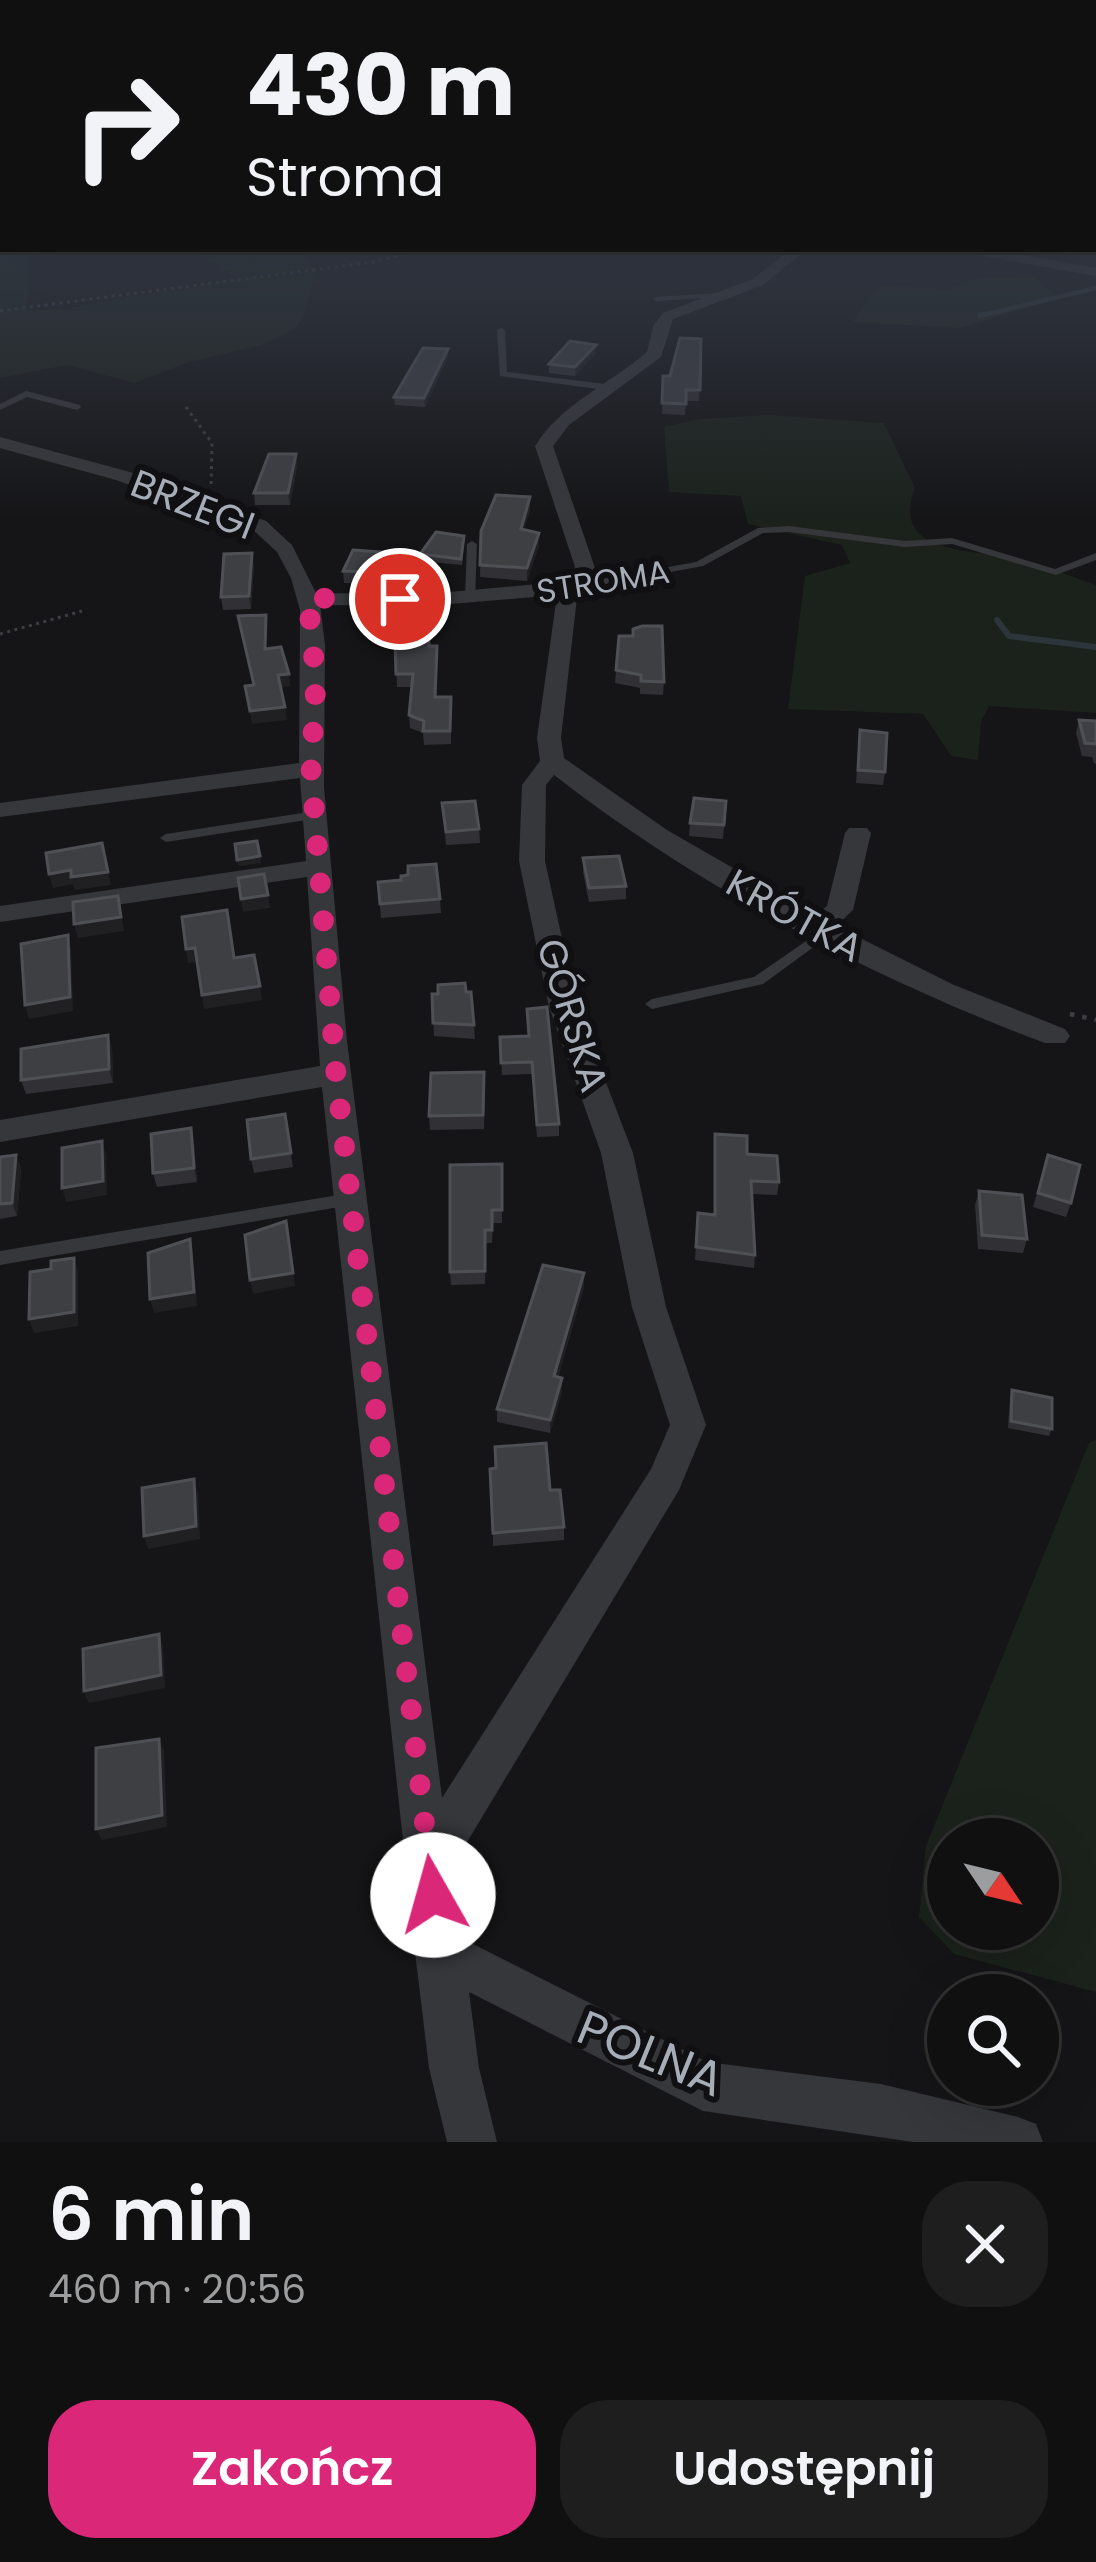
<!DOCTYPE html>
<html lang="pl">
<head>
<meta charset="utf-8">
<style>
  body { margin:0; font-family:Poppins,sans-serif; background:#1e1e1f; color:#f1f3f6; height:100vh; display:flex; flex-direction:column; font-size:45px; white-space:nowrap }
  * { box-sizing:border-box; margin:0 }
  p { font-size:39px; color:#9c9d9f }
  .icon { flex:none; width:66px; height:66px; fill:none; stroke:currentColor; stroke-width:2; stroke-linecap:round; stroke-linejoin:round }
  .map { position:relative; height:2142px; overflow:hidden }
  .panel { display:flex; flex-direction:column; background:#101011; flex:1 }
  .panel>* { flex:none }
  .top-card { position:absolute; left:0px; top:0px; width:1098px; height:252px; box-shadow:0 12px 48px #0002,0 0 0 3px #303031; background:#101011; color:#f1f3f6; overflow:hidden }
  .needle { width:78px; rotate:125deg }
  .tools { position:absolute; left:927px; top:1818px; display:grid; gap:24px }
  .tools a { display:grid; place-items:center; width:132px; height:132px; border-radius:50%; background:#101011; box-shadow:0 12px 48px #0002,0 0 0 3px #303031; font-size:60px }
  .pin { position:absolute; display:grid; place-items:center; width:102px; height:102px; color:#fff; margin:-51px; border:6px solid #fff; border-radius:50%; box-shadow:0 3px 12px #0007 }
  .me { position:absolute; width:132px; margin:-66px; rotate:353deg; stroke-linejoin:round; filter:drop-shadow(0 0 9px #0008) }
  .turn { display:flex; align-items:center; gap:42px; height:252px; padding:0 48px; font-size:54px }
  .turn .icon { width:156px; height:156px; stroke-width:2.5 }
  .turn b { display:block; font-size:84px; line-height:102px }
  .round { display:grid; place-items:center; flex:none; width:126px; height:126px; border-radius:48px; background:#1e1e1f }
  .headline { display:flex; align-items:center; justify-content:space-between; height:204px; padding:0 48px }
  h1 { font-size:72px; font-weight:600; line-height:90px }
  .action { display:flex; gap:24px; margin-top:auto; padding:24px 48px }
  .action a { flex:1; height:138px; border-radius:48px; background:#db2777; color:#fff; font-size:48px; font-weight:600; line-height:138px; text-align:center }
  .action a+a { background:#1e1e1f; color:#f1f3f6 }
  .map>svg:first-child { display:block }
</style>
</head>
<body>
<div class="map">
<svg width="1096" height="2142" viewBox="0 0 1096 2142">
  <rect width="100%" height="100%" fill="#151517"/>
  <g fill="#1b211b" fill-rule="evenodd">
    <polygon points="0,221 3,249 30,249 27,310 63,309 237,278 192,249 297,249 316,271 303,318 296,328 262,345 189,362 134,383 67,365 0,378"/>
    <polygon points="1034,276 1057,299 960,328 852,322 880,285 949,289 976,278"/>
    <path d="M770,415L884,423L915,488C888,559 981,548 1025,560C1049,566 1072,577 1096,585V713L989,706L981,722L978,760L951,756L923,714L788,709L805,576L850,563L842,545L748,524L741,496L669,492L664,427L699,419Z"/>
    <path d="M1096,1440V1992L954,1954L919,1917L926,1846L1089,1443ZM948,1839H1038V1929H948Z"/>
  </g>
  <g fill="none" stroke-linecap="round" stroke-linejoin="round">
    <polyline stroke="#2b353a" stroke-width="4.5" points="979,316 1096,288"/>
    <polyline stroke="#2b353a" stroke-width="6" points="997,620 1009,636 1096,647"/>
    <g stroke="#3c3e42" stroke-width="3" stroke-dasharray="3 4.5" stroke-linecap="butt">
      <polyline points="0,311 373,262 423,249"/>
      <polyline points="186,407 212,443 211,487"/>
      <polyline points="0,634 82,611"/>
    </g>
    <polyline stroke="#3c3e42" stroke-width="4.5" stroke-dasharray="4.5 8" stroke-linecap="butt" points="1070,1014 1096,1020"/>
    <g fill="#36373b" fill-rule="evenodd">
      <polygon points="718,293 721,297 656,301 652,299 656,297"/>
      <polygon points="501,328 505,330 507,372 613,385 617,388 613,391 500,376 497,330"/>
      <polygon points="26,391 80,405 81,407 77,410 27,397 0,410 0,404"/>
      <polygon points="789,526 905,541 952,538 1055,569 1096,553 1096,560 1056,575 952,544 905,547 789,532 763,533 703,566 568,591 563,588 568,585 696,562 758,528"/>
      <polygon points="472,541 477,544 475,598 470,601 465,598 467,544"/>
      <polygon points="315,811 321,815 319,818 166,842 160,838 166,834"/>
      <polygon points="825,928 830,929 832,932 830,935 763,984 652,1009 645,1004 652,999 754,977"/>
      <polygon points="351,1193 357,1195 359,1199 357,1203 351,1205 0,1265 0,1251"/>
    </g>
    <g fill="#36373b" fill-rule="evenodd">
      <path d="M791,249H807L763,285L673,319L661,357L569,425L553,446L595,568L578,589L561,738L564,758L667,830L815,915L827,906L845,833L849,828H867L871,833L853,910L836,926L954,985L1065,1029L1070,1036L1065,1043H1045C876,980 696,886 554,775L546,785L545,861L577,1007L633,1153L666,1307L706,1425L679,1490L452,1867L461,1938L707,2062L881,2084L1018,2117L1036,2124L1043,2142H913L703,2111L469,1992L479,2068L497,2142H447L429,2068L415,1952L322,1087L0,1142V1120L320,1066L307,877L0,922V906L306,861L300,778L0,817V803L299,763L300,610L291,578L277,552L252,529L116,480L0,448V437L130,472L266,521L292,545L316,593L427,594L562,582L575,567L535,446C562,403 610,384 647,352L653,326L663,313L753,279ZM557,595L537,738L540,761L522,785L519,861L549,1007L601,1153L632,1307L670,1425L651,1469L442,1798L347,1041L324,787L325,645L320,605L427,606Z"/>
      <polygon points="848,249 991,249 1096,268 1096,276 978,255 855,253"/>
    </g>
  </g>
  <g fill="#313135">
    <polygon points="701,339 699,401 686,401 685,415 662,414 663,376 670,376"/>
    <polygon points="596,353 575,376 549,373 549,364"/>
    <polygon points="448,357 425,407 395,405 394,397"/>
    <polygon points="296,454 297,466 290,505 255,505 254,493"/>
    <polygon points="530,509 524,530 539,533 539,545 527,581 480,577 481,531"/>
    <polygon points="464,542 462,565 420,561 420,554"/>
    <polygon points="384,564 375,585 344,583 343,571"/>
    <polygon points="254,565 251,609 223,610 221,597"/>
    <polygon points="408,602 409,640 379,641 378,629"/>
    <polygon points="395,641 437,646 436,697 451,697 451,744 424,745 423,733 410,728 409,715 412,687 397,687"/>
    <polygon points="616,670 664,682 663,695 640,694 640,688 615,683"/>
    <polygon points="1079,720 1096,721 1096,764 1094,763 1092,757 1082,756 1076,733"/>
    <polygon points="860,730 885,772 883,785 856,783"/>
    <polygon points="726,801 723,839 689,836 690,823"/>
    <polygon points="442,803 479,829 480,843 446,845"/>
    <polygon points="583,858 626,886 626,899 589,902 583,872"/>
    <polygon points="408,875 440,899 441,913 381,918 378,882 401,880"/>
    <polygon points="471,992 475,1039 434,1036 432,994"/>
    <polygon points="108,1035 112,1049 113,1083 26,1094 21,1080"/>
    <polygon points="528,1036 559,1124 559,1136 537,1137 532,1074 502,1075 500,1037"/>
    <polygon points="485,1086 484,1129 430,1130 429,1116"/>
    <polygon points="285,1114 293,1167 254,1173 251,1159"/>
    <polygon points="191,1128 194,1142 197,1182 157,1187 153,1173"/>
    <polygon points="715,1134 747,1154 779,1182 777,1195 752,1194 755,1255 754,1268 695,1260 698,1213 714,1214"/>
    <polygon points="16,1155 21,1169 17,1216 0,1219 0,1157"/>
    <polygon points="1048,1155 1071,1203 1066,1217 1033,1207"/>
    <polygon points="502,1164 502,1223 493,1223 492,1243 486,1243 485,1284 451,1285 450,1272"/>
    <polygon points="979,1191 1027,1239 1023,1253 978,1249 975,1205"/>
    <polygon points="584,1273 584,1287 558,1377 562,1378 562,1391 550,1433 497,1422 497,1409"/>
    <polygon points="1012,1390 1052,1429 1049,1436 1008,1428 1010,1397"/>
    <polygon points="550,1490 564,1527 564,1540 493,1546 493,1533"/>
  </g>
  <g fill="#202023">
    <polygon points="596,345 596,353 575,376 575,367"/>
    <polygon points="448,349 448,357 425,407 424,398"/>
    <polygon points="296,454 297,466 290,505 288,493"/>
    <polygon points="530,497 530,509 521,541 521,529"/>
    <polygon points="539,533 539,545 527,581 527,568"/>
    <polygon points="383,552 384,564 375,585 374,572"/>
    <polygon points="252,553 254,565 251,609 249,596"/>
    <polygon points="289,674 290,686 280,688 278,675"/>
    <polygon points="285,707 287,720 252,724 250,711"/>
    <polygon points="102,843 111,885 75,890 73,884 53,888 49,874"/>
    <polygon points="260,856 261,863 238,866 237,860"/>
    <polygon points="268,895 270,908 243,912 241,899"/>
    <polygon points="118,896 124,931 78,938 74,924"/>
    <polygon points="68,935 71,949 73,1011 29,1019 25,1005"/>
    <polygon points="195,948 197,962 188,963 186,949"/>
    <polygon points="260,986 262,1000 204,1009 202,995"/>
    <polygon points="108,1035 112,1049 113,1083 109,1069"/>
    <polygon points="191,1128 194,1142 197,1182 194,1168"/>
    <polygon points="102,1141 106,1155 107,1195 66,1202 62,1188"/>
    <polygon points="16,1155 21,1169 17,1216 12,1203"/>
    <polygon points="288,1235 295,1286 253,1294 250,1280"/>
    <polygon points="190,1239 193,1253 197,1306 154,1313 150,1299"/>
    <polygon points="74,1258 78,1272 78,1326 34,1333 29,1319"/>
    <polygon points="584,1273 584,1287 554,1390 554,1376"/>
    <polygon points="562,1378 562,1391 550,1433 550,1420"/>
    <polygon points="194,1479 198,1493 200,1539 148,1549 144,1536"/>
    <polygon points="159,1634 163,1646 165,1688 89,1703 84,1691"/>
    <polygon points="159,1739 164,1751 167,1827 102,1840 96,1829"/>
  </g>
  <g fill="#3e3f43" stroke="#4e5055" stroke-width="3">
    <polygon points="680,338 701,339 700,390 686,390 686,404 662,403 663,376 670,376"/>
    <polygon points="570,341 596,345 575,367 549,364"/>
    <polygon points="423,348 448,349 424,398 394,397"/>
    <polygon points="269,454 296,454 288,493 254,493"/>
    <polygon points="496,495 530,497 521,529 539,533 527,568 480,565 481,531"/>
    <polygon points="436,532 464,536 461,559 420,554"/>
    <polygon points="353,550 383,552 374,572 343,571"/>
    <polygon points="252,553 249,596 221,597 224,554"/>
    <polygon points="408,602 408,628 378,629 379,603"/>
    <polygon points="266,615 265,649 281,647 289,674 278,675 285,707 250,711 245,686 254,685 238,616"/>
    <polygon points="642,626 662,626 664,682 641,681 641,675 616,670 619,636 633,636 633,629"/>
    <polygon points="395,641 429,641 429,646 437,646 435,697 451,697 450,731 423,731 424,721 409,715 413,674 396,674"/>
    <polygon points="1079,720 1096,721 1096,745 1096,744 1085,743"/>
    <polygon points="860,730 887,733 885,772 858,770"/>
    <polygon points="694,798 726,801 724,825 690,823"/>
    <polygon points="475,801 479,829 446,832 442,803"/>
    <polygon points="257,841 260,856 237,860 235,844"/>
    <polygon points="102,843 108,872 71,877 71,870 49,874 46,853"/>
    <polygon points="619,856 626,886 589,888 583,858"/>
    <polygon points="436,864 440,899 380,904 378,882 401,880 401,876 408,875 408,866"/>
    <polygon points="264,874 268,895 241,899 238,878"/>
    <polygon points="118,896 121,917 74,924 73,902"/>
    <polygon points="227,910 234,958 254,955 260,986 202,995 195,948 186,949 182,917"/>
    <polygon points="68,935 70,997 25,1005 21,944"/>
    <polygon points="465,983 466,992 471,992 474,1025 433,1023 432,994 438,994 438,985"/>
    <polygon points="547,1007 559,1124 537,1125 532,1062 501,1063 500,1037 529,1036 527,1009"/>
    <polygon points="108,1035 109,1069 21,1080 21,1049"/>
    <polygon points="484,1072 483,1115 429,1116 431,1073"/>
    <polygon points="285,1114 291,1153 251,1159 247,1120"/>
    <polygon points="191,1128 194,1168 153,1173 151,1134"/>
    <polygon points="715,1134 747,1136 747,1154 777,1156 779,1182 751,1181 755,1255 696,1247 698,1213 715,1215"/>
    <polygon points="102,1141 103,1181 62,1188 62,1148"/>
    <polygon points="16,1155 12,1203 0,1204 0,1157"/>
    <polygon points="1048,1155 1080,1165 1071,1203 1038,1193"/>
    <polygon points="502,1164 502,1210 492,1210 492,1230 485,1230 485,1271 450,1272 450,1165"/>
    <polygon points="979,1191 1022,1195 1027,1239 982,1235"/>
    <polygon points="286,1221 293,1273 250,1280 245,1235"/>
    <polygon points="190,1239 194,1292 150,1299 148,1253"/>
    <polygon points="74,1258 74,1312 29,1319 30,1272 51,1269 51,1261"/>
    <polygon points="543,1265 584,1273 554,1376 562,1378 550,1420 497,1409"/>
    <polygon points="1012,1390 1052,1398 1052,1429 1011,1421"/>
    <polygon points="546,1443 550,1490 560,1490 564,1527 493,1533 490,1469 496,1468 495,1447"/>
    <polygon points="194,1479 196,1526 144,1536 142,1488"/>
    <polygon points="159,1634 161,1675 84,1691 83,1649"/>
    <polygon points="159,1739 162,1815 96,1829 96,1748"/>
  </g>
  <linearGradient id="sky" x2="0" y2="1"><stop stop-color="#0c0c0d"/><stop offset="0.42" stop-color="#353b47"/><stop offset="1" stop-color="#353b47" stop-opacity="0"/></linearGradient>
  <rect width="1096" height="521" fill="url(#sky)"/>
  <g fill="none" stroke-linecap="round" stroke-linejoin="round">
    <polyline stroke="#db2777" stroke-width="21" stroke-dasharray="0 37.8" points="400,599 308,598 316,681 311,769 336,1074 433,1895"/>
  </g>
  <g text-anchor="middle" stroke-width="12" stroke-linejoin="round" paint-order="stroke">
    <g font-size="33" fill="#a7adb7" stroke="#101012">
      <text transform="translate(603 581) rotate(-9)" y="12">STROMA</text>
    </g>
    <g font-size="39" fill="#a7adb7" stroke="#101012">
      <text transform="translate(193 504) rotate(21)" y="14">BRZEGI</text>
      <text transform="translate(795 915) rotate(29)" y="14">KRÓTKA</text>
      <text transform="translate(573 1015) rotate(73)" y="14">GÓRSKA</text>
    </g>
    <g font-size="48" fill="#a7adb7" stroke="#101012">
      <text transform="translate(651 2053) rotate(22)" y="17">POLNA</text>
    </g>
  </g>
</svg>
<div class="tools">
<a><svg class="needle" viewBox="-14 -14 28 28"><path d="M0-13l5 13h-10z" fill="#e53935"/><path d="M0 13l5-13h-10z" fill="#9c9d9f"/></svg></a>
<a><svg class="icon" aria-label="search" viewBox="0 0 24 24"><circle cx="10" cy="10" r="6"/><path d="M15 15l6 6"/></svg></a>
</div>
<div class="pin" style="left:400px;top:599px;background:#d93025"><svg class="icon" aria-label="arrive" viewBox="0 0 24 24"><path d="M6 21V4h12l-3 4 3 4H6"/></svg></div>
<svg class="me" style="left:433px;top:1895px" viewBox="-20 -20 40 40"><circle r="19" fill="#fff"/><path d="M0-13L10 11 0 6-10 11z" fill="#db2777"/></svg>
<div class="top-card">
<div class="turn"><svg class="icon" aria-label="right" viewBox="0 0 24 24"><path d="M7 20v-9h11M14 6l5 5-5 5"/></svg><div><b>430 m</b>Stroma</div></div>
</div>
</div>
<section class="panel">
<div class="headline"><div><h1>6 min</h1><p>460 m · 20:56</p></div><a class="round"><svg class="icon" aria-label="close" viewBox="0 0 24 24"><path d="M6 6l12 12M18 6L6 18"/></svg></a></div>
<div class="action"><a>Zakończ</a><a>Udostępnij</a></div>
</section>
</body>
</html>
